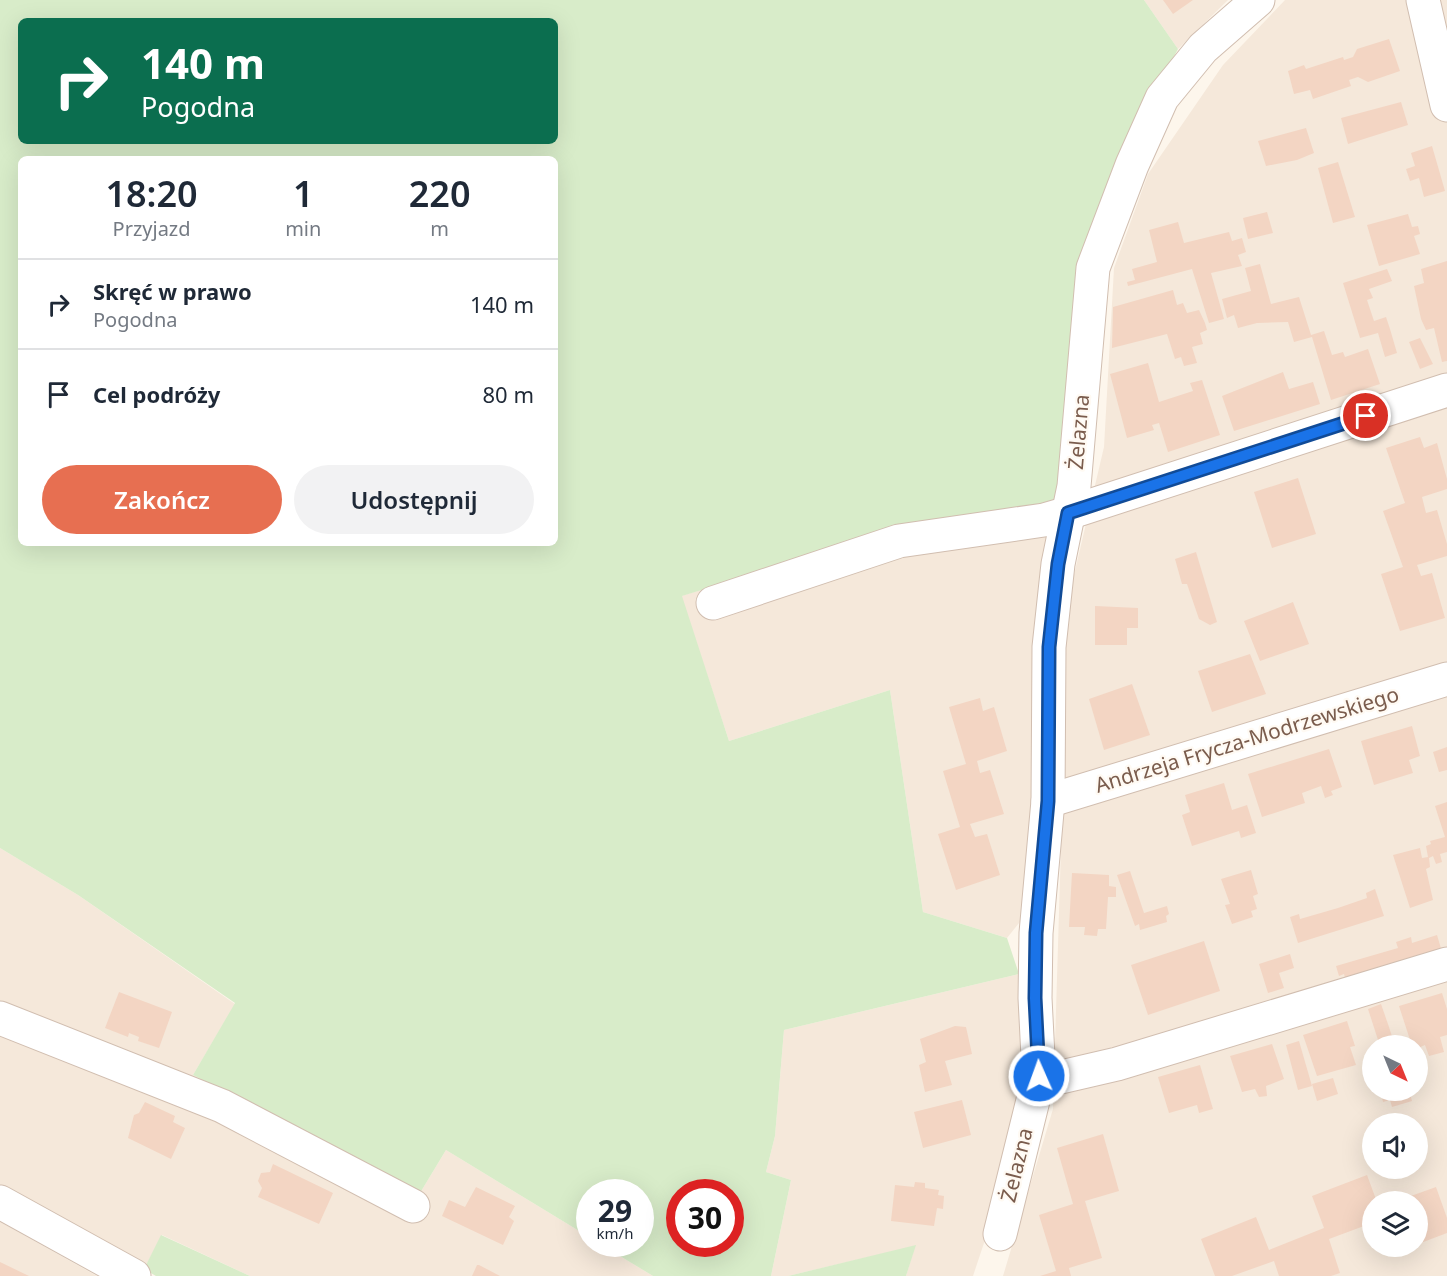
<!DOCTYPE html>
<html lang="pl">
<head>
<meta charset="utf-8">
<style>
  body { margin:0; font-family:"Noto Sans",sans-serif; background:#f2f2f3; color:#1f2937; height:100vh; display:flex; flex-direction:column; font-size:22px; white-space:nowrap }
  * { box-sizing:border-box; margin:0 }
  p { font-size:20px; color:#747a83 }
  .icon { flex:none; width:33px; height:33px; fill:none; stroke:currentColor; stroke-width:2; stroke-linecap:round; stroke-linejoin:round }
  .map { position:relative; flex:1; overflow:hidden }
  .side { position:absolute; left:18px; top:156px; width:540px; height:390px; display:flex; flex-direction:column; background:#fff; border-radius:9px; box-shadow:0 6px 24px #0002 }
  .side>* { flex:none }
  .hud { position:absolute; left:18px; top:18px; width:540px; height:126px; border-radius:9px; box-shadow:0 6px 24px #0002; background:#0b6e4f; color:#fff; overflow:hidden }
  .needle { width:39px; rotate:137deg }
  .tools { position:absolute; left:1362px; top:1035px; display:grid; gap:12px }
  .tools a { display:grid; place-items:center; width:66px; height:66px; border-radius:50%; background:#fff; box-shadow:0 6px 24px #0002; font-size:30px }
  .speed { position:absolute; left:576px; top:1179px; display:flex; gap:12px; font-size:30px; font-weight:700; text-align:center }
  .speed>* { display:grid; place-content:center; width:78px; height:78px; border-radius:50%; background:#fff; box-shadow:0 6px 24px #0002; line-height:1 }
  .speed small { font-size:15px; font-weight:400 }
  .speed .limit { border:9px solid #d22; background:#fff; color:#111 }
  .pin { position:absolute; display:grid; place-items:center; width:51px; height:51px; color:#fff; margin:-26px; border:3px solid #fff; border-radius:50%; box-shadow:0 2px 6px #0007 }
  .me { position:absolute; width:66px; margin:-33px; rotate:358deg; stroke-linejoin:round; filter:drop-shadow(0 0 4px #0008) }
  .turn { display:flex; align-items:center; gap:21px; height:126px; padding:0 24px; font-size:27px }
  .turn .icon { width:78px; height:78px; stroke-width:2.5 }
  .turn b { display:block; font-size:42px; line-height:51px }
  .eta { display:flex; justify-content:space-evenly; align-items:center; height:102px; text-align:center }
  .eta b { font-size:36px; font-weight:600; line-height:42px }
  .primary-button { display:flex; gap:12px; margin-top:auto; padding:12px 24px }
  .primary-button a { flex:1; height:69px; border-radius:36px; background:#e76f51; color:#fff; font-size:24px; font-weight:600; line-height:69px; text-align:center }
  .primary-button a+a { background:#f2f2f3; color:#1f2937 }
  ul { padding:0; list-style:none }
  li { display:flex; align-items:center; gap:18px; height:90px; padding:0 24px; border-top:2px solid #e0e1e3 }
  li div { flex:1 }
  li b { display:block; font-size:22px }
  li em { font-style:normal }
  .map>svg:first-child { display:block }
</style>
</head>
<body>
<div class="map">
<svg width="1447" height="1276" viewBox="0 0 1447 1276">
  <rect width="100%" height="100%" fill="#fdf6ec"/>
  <g fill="#f5e8da" fill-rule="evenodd">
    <polygon points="1144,0 1228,0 1178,49"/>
    <path d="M1285,0H1447V1276H1003L1053,1109L1064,749L1066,609L1104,447L1114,268L1148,174L1223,65ZM1372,1046H1418V1090H1372ZM1372,1124H1418V1168H1372ZM1372,1202H1418V1246H1372Z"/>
    <polygon points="1059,500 1023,918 1007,938 923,912 890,690 729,741 681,596 903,528"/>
    <polygon points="0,848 78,895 235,1004 193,1075 420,1193 446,1150 589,1237 590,1244 600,1244 653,1276 250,1276 162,1235 144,1269 0,1185"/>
    <polygon points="1019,974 1025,1081 988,1231 973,1276 906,1276 915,1246 788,1276 771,1276 791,1180 766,1172 775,1136 784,1030"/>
    <polygon points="0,1222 97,1276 0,1276"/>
  </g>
  <g fill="#d8ecc9" fill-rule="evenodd">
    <path d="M0,0H1144L1178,49L1115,165L1076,270L1059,500L903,528L682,596L729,741L890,690L923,912L1007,938L1019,974L784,1030L775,1136L766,1172L791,1180L771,1276H653L600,1244H640V1192H590L589,1237L446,1150L420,1193L193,1075L235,1003L78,895L0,848ZM21,21H555V141H21ZM21,159H555V543H21ZM680,1192H730V1244H680Z"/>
    <polygon points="161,1235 250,1276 156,1276 144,1269"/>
    <polygon points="916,1245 906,1276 788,1276"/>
  </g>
  <g fill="#f3d5c3">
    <polygon points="1163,0 1193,0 1173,14"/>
    <polygon points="1389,39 1400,71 1368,82 1358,77 1349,80 1351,86 1313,99 1310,90 1294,94 1288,71 1304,65 1306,69 1343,57 1344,60 1353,57 1357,49"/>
    <polygon points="1401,102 1408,125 1348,144 1341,118"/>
    <polygon points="1306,128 1314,153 1297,160 1266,166 1258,141"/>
    <polygon points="1432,146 1445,191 1424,197 1419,178 1410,181 1406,169 1415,166 1411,153"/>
    <polygon points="1338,162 1355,217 1333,223 1318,168"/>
    <polygon points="1267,212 1273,233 1248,239 1243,218"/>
    <polygon points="1408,214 1412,227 1418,226 1420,234 1414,236 1420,254 1379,266 1367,225"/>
    <polygon points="1178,222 1184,243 1229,232 1232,241 1242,238 1246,252 1238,255 1242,266 1211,273 1224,319 1209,323 1192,269 1128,286 1127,282 1135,280 1132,269 1157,262 1149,230"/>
    <polygon points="1447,261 1447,361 1442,362 1434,328 1426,330 1421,319 1414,286 1424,283 1421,269"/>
    <polygon points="1260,264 1271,304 1299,297 1311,335 1324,331 1332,355 1343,352 1345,357 1368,349 1380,384 1331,400 1312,337 1294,342 1288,322 1257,323 1238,328 1234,315 1227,318 1222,299 1251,291 1245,268"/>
    <polygon points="1387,269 1392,281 1369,289 1373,298 1367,300 1374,321 1386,317 1390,329 1397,353 1385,357 1378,333 1360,338 1343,283"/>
    <polygon points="1173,290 1177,305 1183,303 1187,313 1199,310 1205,323 1207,330 1200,333 1203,344 1192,347 1197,363 1184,366 1181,357 1175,359 1167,334 1112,348 1113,307"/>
    <polygon points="1420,338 1433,364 1420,369 1409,342"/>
    <polygon points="1148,363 1159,402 1193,391 1190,383 1202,380 1220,435 1168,452 1159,423 1152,425 1154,430 1127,438 1110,374"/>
    <polygon points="1283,372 1289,389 1313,382 1320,404 1234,431 1222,396"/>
    <polygon points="1420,437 1424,448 1437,443 1447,479 1447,489 1422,497 1426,513 1437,510 1447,544 1447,556 1417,565 1421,576 1432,573 1445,618 1400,631 1381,574 1403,567 1383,511 1405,503 1386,448"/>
    <polygon points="1298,478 1316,534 1272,548 1254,492"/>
    <polygon points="1196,552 1217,622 1210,625 1199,619 1187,584 1182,584 1175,559"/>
    <polygon points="1293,602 1309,644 1260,661 1244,621"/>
    <polygon points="1095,606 1138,608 1138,628 1127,628 1127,645 1095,645"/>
    <polygon points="1250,654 1266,694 1212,712 1198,671"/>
    <polygon points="1132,684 1150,735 1104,750 1089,699"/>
    <polygon points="980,698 983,711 994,707 1007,751 977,761 980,773 990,770 1004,814 970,824 975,837 987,834 1000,875 956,890 938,834 960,827 943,771 966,764 949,707"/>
    <polygon points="1412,726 1420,756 1409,760 1413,773 1374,785 1361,741"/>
    <polygon points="1447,747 1447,770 1439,772 1433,752"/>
    <polygon points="1329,749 1342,787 1331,791 1333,795 1325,798 1321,786 1302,793 1305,803 1262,817 1248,774"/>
    <polygon points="1224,783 1232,810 1247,805 1256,833 1241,838 1239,831 1192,846 1182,815 1190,812 1185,795"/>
    <polygon points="1447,802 1447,852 1440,854 1442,862 1436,864 1433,856 1429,858 1430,867 1426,869 1433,900 1410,908 1393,855 1420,848 1422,858 1428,857 1426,846 1431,844 1430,841 1445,837 1435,806"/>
    <polygon points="1251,870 1258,894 1253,896 1257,909 1251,911 1253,917 1232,924 1225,905 1230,904 1221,879"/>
    <polygon points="1130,871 1144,913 1167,906 1169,914 1166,916 1167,922 1140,930 1139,924 1135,926 1117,875"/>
    <polygon points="1072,873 1109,875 1109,886 1116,887 1116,897 1108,897 1106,929 1098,929 1097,936 1084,935 1085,927 1069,927"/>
    <polygon points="1375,889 1384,916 1298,943 1290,917 1299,914 1300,919 1338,908 1367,898 1366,893"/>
    <polygon points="1437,935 1445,962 1348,988 1344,974 1339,976 1336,966 1398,948 1396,942 1411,937 1412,943"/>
    <polygon points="1204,941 1220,991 1148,1015 1131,965"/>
    <polygon points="1290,954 1294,968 1279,973 1284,988 1268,993 1259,964"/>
    <polygon points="119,992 172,1012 159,1048 138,1041 139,1037 129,1033 128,1037 105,1028"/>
    <polygon points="1442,993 1447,1009 1447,1035 1440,1037 1444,1052 1429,1056 1425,1045 1418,1048 1418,1046 1412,1046 1399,1006"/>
    <polygon points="1381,1004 1389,1027 1395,1046 1380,1046 1368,1009"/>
    <polygon points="1347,1021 1355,1046 1350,1047 1356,1065 1317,1076 1303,1035"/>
    <polygon points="955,1026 966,1027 972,1054 945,1061 952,1085 925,1092 919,1065 926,1062 920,1039"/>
    <polygon points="1299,1041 1312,1086 1298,1090 1286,1045"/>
    <polygon points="1272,1044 1284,1079 1266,1086 1267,1096 1259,1097 1255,1089 1242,1092 1230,1056"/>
    <polygon points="1200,1065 1213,1109 1199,1113 1197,1105 1169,1113 1158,1077"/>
    <polygon points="1333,1078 1338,1094 1317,1101 1312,1084"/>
    <polygon points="1380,1090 1409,1090 1412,1101 1392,1107 1390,1100 1383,1102"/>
    <polygon points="962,1100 971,1135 923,1148 914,1112"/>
    <polygon points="145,1102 175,1116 173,1122 185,1128 171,1159 128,1138 134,1115 139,1113"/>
    <polygon points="1103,1134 1119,1191 1085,1201 1102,1258 1069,1268 1071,1276 1040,1276 1056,1271 1039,1215 1073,1204 1057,1148"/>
    <polygon points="273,1164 333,1193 319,1224 258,1197 262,1188 258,1181 261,1173 270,1172"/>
    <polygon points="1367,1175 1377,1202 1372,1202 1372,1223 1329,1239 1340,1273 1331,1276 1279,1276 1274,1261 1232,1276 1215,1276 1201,1239 1256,1217 1269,1250 1324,1228 1312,1196"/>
    <polygon points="915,1182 925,1183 925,1188 939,1190 938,1195 944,1196 943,1209 937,1208 934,1226 891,1221 895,1185 914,1187"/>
    <polygon points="476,1187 515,1206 509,1217 514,1221 503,1245 442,1216 449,1200 465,1207"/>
    <polygon points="1436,1187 1447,1218 1447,1233 1418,1244 1418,1202 1397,1201"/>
    <polygon points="0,1262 29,1276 0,1276"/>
    <polygon points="477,1265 479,1265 500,1276 472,1276"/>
  </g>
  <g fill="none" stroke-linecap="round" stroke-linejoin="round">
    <g stroke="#d1beb0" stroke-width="35">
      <g id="minor">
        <polyline points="1423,0 1447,105"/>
        <polyline points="713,603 899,541 1044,520 1068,513 1447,390"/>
        <polyline points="1048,801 1447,679"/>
        <polyline points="0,1018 222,1106 413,1206"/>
        <polyline points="1039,1076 1061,1077 1117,1064 1447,964"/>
        <polyline points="0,1202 134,1276"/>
        <polyline points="1000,1234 1039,1076 1035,998 1036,933 1048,801 1049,647 1058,564 1074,486 1093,268 1132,165 1162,98 1203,48 1258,0"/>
      </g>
    </g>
    <use href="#minor" stroke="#fff" stroke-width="33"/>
  </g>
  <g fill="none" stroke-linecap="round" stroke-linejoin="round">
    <g stroke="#114b97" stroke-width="15">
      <polyline id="route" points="1039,1076 1035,998 1036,933 1048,801 1049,647 1058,564 1068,513 1366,416"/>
    </g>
    <use href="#route" stroke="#1a73e8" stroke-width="10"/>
  </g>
  <g text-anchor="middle" stroke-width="4.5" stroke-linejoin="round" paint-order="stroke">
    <g font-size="21" fill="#7a5c4d" stroke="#fffaf3">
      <text transform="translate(1079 432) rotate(-85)" y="7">Żelazna</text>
      <text transform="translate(1247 740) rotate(-17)" y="7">Andrzeja Frycza-Modrzewskiego</text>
      <text transform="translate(1017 1165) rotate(-76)" y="7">Żelazna</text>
    </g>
  </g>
</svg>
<div class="tools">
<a><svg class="needle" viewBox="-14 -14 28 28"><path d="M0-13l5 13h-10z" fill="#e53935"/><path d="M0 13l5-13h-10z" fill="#747a83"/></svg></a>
<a><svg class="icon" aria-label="sound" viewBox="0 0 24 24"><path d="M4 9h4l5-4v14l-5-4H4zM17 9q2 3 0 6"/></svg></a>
<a><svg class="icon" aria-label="layers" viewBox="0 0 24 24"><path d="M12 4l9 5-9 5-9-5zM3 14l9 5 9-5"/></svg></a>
</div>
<div class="speed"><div>29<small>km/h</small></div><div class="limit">30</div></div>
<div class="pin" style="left:1366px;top:416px;background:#d93025"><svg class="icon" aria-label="arrive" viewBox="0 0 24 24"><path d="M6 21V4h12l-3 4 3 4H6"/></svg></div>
<svg class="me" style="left:1039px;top:1076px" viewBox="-20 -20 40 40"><circle r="17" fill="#1a73e8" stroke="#fff" stroke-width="3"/><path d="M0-11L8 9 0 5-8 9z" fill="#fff"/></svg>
<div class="hud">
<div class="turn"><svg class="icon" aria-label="right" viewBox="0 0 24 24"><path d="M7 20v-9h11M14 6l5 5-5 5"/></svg><div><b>140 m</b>Pogodna</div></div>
</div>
<section class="side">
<div class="eta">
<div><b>18:20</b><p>Przyjazd</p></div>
<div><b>1</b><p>min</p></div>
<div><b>220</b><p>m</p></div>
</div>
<ul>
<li><svg class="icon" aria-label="right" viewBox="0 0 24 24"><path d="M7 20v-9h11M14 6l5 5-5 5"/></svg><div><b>Skręć w prawo</b><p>Pogodna</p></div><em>140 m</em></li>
<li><svg class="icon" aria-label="arrive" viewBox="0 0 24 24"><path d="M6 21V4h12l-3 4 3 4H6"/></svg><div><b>Cel podróży</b></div><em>80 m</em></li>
</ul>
<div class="primary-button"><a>Zakończ</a><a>Udostępnij</a></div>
</section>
</div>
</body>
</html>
